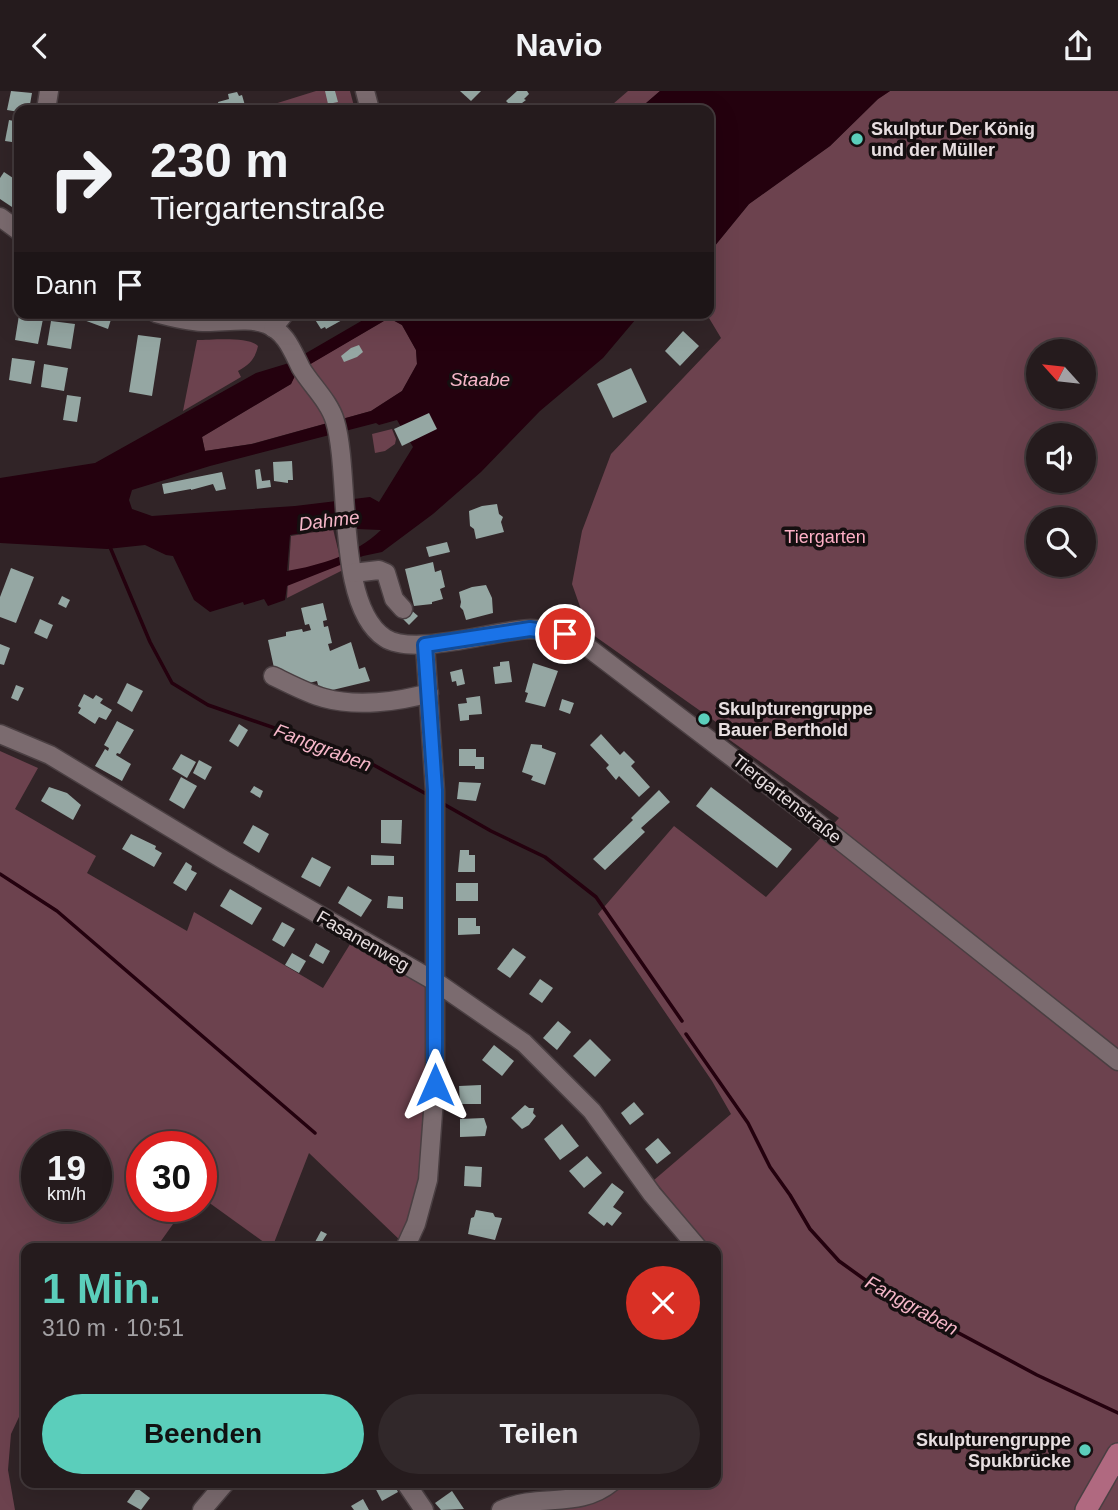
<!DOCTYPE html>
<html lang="de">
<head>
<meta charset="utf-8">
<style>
  body { margin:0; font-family:Arial,sans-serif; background:#31282a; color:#f1f3f6; height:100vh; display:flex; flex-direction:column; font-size:26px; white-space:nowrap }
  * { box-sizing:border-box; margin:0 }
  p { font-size:23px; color:#a3a1a4 }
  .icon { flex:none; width:38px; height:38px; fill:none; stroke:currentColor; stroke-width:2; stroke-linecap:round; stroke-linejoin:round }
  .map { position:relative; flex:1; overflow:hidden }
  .drawer { position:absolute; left:21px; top:1152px; width:700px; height:245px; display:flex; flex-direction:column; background:#251b1d; border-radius:14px; box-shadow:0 7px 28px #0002,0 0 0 2px #42393b }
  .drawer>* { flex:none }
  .top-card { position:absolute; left:14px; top:14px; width:700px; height:214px; border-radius:14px; box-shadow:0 7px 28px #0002,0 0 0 2px #42393b; background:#251b1d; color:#f1f3f6; overflow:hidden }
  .needle { width:46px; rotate:297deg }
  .buttons { position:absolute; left:1026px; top:248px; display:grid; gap:14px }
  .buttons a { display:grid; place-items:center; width:70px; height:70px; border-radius:50%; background:#251b1d; box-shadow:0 7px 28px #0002,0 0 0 2px #42393b; font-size:35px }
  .speed { position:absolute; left:21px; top:1040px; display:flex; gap:14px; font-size:35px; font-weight:700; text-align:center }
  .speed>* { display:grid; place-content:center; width:91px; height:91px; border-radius:50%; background:#251b1d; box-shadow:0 7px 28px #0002,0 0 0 2px #42393b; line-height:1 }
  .speed small { font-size:18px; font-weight:400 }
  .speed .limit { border:10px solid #d22; background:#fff; color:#111 }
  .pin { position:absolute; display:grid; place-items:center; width:60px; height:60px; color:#fff; margin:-30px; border:4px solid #fff; border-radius:50%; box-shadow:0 2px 7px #0007 }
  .me { position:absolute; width:77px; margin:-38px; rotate:0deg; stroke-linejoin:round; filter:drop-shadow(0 0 5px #0008) }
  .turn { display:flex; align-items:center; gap:24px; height:147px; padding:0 21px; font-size:32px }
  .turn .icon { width:91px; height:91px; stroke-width:2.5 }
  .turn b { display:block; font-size:49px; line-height:60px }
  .then { display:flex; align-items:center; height:66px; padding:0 21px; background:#0003; gap:14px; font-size:26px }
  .round { display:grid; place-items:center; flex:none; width:74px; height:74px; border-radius:37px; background:#31282a }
  .overview { display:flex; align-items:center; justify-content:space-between; height:119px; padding:0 21px }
  h1 { font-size:42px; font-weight:600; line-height:52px; color:#5bcebb }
  .cta { display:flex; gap:14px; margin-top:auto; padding:14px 21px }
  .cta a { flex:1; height:80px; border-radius:42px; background:#5bcebb; color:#111; font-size:28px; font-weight:600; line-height:80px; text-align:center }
  .cta a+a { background:#31282a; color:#f1f3f6 }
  header { display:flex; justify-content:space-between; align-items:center; height:91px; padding:0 21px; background:#251b1d; font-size:32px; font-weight:600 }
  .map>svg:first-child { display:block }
</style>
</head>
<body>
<header><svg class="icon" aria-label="back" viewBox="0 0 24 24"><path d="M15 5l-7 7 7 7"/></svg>Navio<svg class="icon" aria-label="share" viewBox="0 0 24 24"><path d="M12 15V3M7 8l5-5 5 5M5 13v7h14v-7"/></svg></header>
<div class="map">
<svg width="1118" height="1419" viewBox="0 0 1118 1419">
  <rect width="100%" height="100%" fill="#312427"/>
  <g fill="#6c424e" fill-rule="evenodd">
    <polygon points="316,0 350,0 355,19 255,19"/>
    <polygon points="628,0 660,0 638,19 606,19"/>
    <path d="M890,0H1118V1419H516L568,1391H716V1157H710L654,1089L731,1023L712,990L598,823L674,735L766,806L839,727L727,647L723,636L589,541L572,493L582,440L611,363L721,247L706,222H709V162L749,113L830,55L878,8ZM1038,261H1083V306H1038ZM1038,345H1083V390H1038ZM1038,429H1083V474H1038Z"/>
    <polygon points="389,227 402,234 416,259 417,273 402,300 371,320 251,353 205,360 202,346 291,293 296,281"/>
    <path d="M197,249C211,249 249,245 258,255C255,268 250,273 238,280L241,286L183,320Z"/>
    <polygon points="392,338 396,348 395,353 385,360 375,362 372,343"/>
    <polygon points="333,438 343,479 287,507 291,445"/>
    <path d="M0,660L38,677L15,718L96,765L87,782L187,840L194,821L323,897L352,850L426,893L429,908L425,1069L404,1153L309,1062L272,1157L204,1108L201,1109V1055H142V1115H191L183,1119L156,1157H26V1311L11,1343L8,1379L15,1419H0ZM37,1055H96V1115H37Z"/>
  </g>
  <g fill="#24010e" fill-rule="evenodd">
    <polygon points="660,0 890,0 878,8 830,55 749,113 709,162 709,19 638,19"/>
    <path d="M375,222H641L603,267L540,320L481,381L433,423L382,461L363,465L287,495L285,509L268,515L264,508L244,514L243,511L210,521L194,509L173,465L166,464L145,454L107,458L0,452V387L95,372L256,282L289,272ZM389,227L402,234L416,259L417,273L402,300L371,320L252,353L205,360L202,346L291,293L297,281ZM397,329L413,356L379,411L370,406L295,415L152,425L132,418L129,409L132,399L210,375L376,332L379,334ZM333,437L381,439C355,464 321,474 287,480L290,444Z"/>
  </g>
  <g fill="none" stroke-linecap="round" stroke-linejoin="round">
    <g stroke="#24010e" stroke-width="3.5">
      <polyline points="110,456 150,551 172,592 208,614 361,667 430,705"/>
      <polyline points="440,711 491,740 545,766 596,806 682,930"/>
      <polyline points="0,783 57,820 315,1042"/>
      <polyline points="686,943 748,1032 770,1076 790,1104 810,1138 839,1170 882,1201 1037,1284 1118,1322"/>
    </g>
  </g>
  <g fill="#95a7a3">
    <polygon points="11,0 32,2 29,19 19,19 19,21 7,19"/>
    <polygon points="325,0 335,0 338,11 328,13"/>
    <polygon points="460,0 481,0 471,10"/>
    <polygon points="517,0 527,0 529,3 524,8 526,9 514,18 506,10"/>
    <polygon points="237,1 239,5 242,4 246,18 220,19 218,11 229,8 228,3"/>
    <polygon points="9,29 19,31 19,52 5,50"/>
    <polygon points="4,81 19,91 16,114 12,116 0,108 0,87"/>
    <polygon points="82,222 113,222 108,238 81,228"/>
    <polygon points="317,222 341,222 344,228 326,238 325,236 321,238 314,227 319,225"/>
    <polygon points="19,224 43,228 38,253 15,249"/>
    <polygon points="51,230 75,233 71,258 47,254"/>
    <polygon points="683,240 699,255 680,275 665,260"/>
    <polygon points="138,244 161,247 152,305 129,301"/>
    <polygon points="359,254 363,261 357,266 344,271 341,265 351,257"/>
    <polygon points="12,267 35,270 31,293 9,289"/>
    <polygon points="44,273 68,277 64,300 41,296"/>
    <polygon points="631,277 647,311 613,327 597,293"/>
    <polygon points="67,304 81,306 77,331 63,329"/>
    <polygon points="429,322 437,338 402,355 394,338"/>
    <polygon points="292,370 293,389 288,389 288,392 274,390 273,371"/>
    <polygon points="260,378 262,390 270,389 271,396 257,398 255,379"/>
    <polygon points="222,381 226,398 216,400 213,393 191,399 191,398 164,403 162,393"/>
    <polygon points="497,413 499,423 503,426 501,431 504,441 476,448 474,438 470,435 469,420 482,415"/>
    <polygon points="447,451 450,461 429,466 426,456"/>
    <polygon points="433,471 435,481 441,479 445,496 440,498 443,508 432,511 432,513 414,515 405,478"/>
    <polygon points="11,477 34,486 16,532 0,526 0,506"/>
    <polygon points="486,494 492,507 493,522 466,529 463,519 460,516 461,511 459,501 472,496"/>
    <polygon points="62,505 70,509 66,517 58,513"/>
    <polygon points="323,512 327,529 323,530 324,536 328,535 332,552 328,553 330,560 351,551 359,578 365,576 370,590 320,602 317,590 301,594 274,577 268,549 286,545 286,541 302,538 303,541 311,539 309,533 305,534 301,517"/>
    <polygon points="410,518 418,525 409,534 402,527"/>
    <polygon points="40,528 53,534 47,548 34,542"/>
    <polygon points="0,553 10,557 4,574 0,573"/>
    <polygon points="509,570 512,591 495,593 493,576 500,575 500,571"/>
    <polygon points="533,572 558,580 545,616 525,611 528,602 525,601"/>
    <polygon points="462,578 465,593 457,595 456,590 452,591 450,581"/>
    <polygon points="127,592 143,600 132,621 117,612"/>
    <polygon points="16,594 24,597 18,610 11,607"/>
    <polygon points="84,603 93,608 96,604 103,608 100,612 112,619 106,629 99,626 95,633 78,622 81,617 78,615"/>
    <polygon points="480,605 482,623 469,624 469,629 460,630 458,613 467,612 466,607"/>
    <polygon points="562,608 574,612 570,623 559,619"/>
    <polygon points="117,630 134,639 120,663 117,662 116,664 131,673 122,690 95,675 105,658 108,660 109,657 104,654"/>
    <polygon points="239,633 248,639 238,656 229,650"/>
    <polygon points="601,643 620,664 624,660 635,671 631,675 650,696 639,706 619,685 616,689 606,677 609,674 590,654"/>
    <polygon points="531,653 542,654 542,657 556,662 545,694 531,689 533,685 522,681"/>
    <polygon points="459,658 476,658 476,666 484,666 484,678 475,678 475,675 459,675"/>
    <polygon points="181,663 196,671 187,687 172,678"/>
    <polygon points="199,669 212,676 205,689 193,682"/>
    <polygon points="181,686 197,695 184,718 169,709"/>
    <polygon points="459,691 481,692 476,710 457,708"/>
    <polygon points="254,695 263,700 260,707 250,701"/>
    <polygon points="49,696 67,702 81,714 73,729 41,710"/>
    <polygon points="711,696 792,758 777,777 696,715"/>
    <polygon points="659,699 670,711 641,737 645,741 605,779 593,768 633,729 631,727"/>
    <polygon points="381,729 402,729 401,753 381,752"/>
    <polygon points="253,734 269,743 259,762 243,752"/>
    <polygon points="131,743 156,755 155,758 162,762 154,776 122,758"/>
    <polygon points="460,759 469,759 469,764 475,764 475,781 458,781"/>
    <polygon points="371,764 394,765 394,774 371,774"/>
    <polygon points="312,766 331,776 320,796 301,786"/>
    <polygon points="186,771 192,775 191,779 197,782 186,800 173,792"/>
    <rect x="456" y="792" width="22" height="18"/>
    <polygon points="348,795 372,809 361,826 338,812"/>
    <polygon points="230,798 262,817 252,834 220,815"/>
    <polygon points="388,805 403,806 403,818 387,817"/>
    <polygon points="458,827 476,827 476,835 480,835 480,843 458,844"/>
    <polygon points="282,831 295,838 284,856 272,849"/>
    <polygon points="316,852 330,860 323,873 309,865"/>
    <polygon points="513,857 526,866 510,887 497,878"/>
    <polygon points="292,862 306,870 299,882 285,874"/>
    <polygon points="540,888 553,897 542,912 529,903"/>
    <polygon points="558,930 571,941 557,959 543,947"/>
    <polygon points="590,948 611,969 595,986 573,965"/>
    <polygon points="494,954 514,970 502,985 482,969"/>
    <polygon points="481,994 481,1013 460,1013 459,995"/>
    <polygon points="634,1011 644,1023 630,1034 621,1022"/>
    <polygon points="525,1014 529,1017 534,1017 533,1022 536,1025 529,1034 522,1038 511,1027"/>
    <polygon points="484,1027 487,1036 485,1045 460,1046 460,1028"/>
    <polygon points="562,1033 579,1055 560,1069 544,1048"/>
    <polygon points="658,1047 671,1062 657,1073 645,1058"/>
    <polygon points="587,1065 602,1082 584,1097 569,1080"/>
    <polygon points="465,1075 482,1076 481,1096 464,1095"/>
    <polygon points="612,1092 624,1101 613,1116 622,1122 612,1135 607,1131 604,1135 588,1122"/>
    <polygon points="476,1119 493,1122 495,1126 502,1127 495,1149 468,1143 471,1127 474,1126"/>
    <polygon points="321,1140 327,1143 320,1154 315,1151"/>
    <polygon points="372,1391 393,1391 398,1401 382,1410"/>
    <polygon points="137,1397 150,1407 141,1419 127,1411"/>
    <polygon points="452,1400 464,1418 441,1419 435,1412"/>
    <polygon points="363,1408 369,1419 354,1419 351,1415"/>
  </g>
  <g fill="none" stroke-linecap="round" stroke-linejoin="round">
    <g stroke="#4a3f42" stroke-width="21">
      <g id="minor">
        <polyline points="365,0 370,19"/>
        <polyline points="46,19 49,0"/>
        <polyline points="0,126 19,140"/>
        <path d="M156,222C171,226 187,230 203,231C222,232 247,226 266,233C286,241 292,259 301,277C311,294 329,310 335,330C351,383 335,515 385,547C414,566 495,539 531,538C547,538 562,542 577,548L813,728L1118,970"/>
        <polyline points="273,237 285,222"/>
        <polyline points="353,482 379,479 386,482 394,508 403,518"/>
        <path d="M273,585C290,593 306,602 324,607C356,616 398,611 429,602"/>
        <polyline points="0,643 50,664 224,769 436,891 524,952 592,1020 652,1103 698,1157"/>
        <polyline points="405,1157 416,1133 428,1089 435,994 435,700 425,554"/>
        <polyline points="405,1391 424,1419"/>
        <polyline points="202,1419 226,1391"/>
        <path d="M501,1419C540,1401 578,1419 612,1391"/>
      </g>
    </g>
    <g stroke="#4a3f42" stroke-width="24">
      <polyline id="major" points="1086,1419 1118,1363"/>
    </g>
    <use href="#minor" stroke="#7b6b6f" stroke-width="18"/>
    <use href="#major" stroke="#b06980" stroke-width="21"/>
  </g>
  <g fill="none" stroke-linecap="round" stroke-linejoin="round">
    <g stroke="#114b97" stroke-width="18">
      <polyline id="route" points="435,994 435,699 425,554 530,538 565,543"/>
    </g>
    <use href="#route" stroke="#1a73e8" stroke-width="12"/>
  </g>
  <g fill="#5bcebb" stroke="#150f10" stroke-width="2.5">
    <circle cx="857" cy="48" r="7"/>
    <circle cx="704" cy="628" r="7"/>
    <circle cx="1085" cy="1359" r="7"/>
  </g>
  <g text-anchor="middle" stroke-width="7" stroke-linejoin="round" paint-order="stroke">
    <g font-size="18" font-weight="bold" fill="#e8dfe1" stroke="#150f10" text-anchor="start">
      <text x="871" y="44">Skulptur Der König<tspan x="871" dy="21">und der Müller</tspan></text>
      <text x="718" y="624">Skulpturengruppe<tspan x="718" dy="21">Bauer Berthold</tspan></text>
      <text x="1071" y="1355" text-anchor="end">Skulpturengruppe<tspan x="1071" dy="21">Spukbrücke</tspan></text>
    </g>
    <g font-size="18" fill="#feb0c6" stroke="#150f10">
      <text x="825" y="452">Tiergarten</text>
    </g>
    <g font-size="18" fill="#e8dfe1" stroke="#150f10">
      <text transform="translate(787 708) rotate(38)" y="6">Tiergartenstraße</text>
      <text transform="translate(363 850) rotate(30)" y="6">Fasanenweg</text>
    </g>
    <g font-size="19" font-style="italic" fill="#f6b7c9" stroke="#150f10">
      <text x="480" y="295">Staabe</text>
      <text transform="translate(329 429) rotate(-7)" y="7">Dahme</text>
      <text transform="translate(323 656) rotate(21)" y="7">Fanggraben</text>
      <text transform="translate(912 1214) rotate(29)" y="7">Fanggraben</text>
    </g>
  </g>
</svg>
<div class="buttons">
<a><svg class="needle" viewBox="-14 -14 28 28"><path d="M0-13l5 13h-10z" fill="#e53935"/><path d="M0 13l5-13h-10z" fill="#a3a1a4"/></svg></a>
<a><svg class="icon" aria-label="sound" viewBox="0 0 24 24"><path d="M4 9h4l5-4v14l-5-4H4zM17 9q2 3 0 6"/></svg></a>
<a><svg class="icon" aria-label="search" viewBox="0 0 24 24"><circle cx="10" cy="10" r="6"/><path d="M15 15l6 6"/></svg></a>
</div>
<div class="speed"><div>19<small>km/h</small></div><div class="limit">30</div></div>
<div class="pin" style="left:565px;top:543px;background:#d93025"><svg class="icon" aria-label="arrive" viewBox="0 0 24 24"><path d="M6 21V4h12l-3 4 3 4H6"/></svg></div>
<svg class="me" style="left:435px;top:994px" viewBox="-20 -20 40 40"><path d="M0-17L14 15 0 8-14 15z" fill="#1a73e8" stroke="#fff" stroke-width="4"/></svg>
<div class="top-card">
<div class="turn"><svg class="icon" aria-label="right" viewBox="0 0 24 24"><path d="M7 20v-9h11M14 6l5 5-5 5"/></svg><div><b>230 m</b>Tiergartenstraße</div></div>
<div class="then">Dann<svg class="icon" aria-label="arrive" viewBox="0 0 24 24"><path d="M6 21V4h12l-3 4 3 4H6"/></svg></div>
</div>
<section class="drawer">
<div class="overview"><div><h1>1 Min.</h1><p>310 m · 10:51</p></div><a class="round" style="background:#d93025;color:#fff"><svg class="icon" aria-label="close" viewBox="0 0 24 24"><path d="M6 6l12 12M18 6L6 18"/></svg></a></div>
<div class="cta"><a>Beenden</a><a>Teilen</a></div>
</section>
</div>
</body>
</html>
